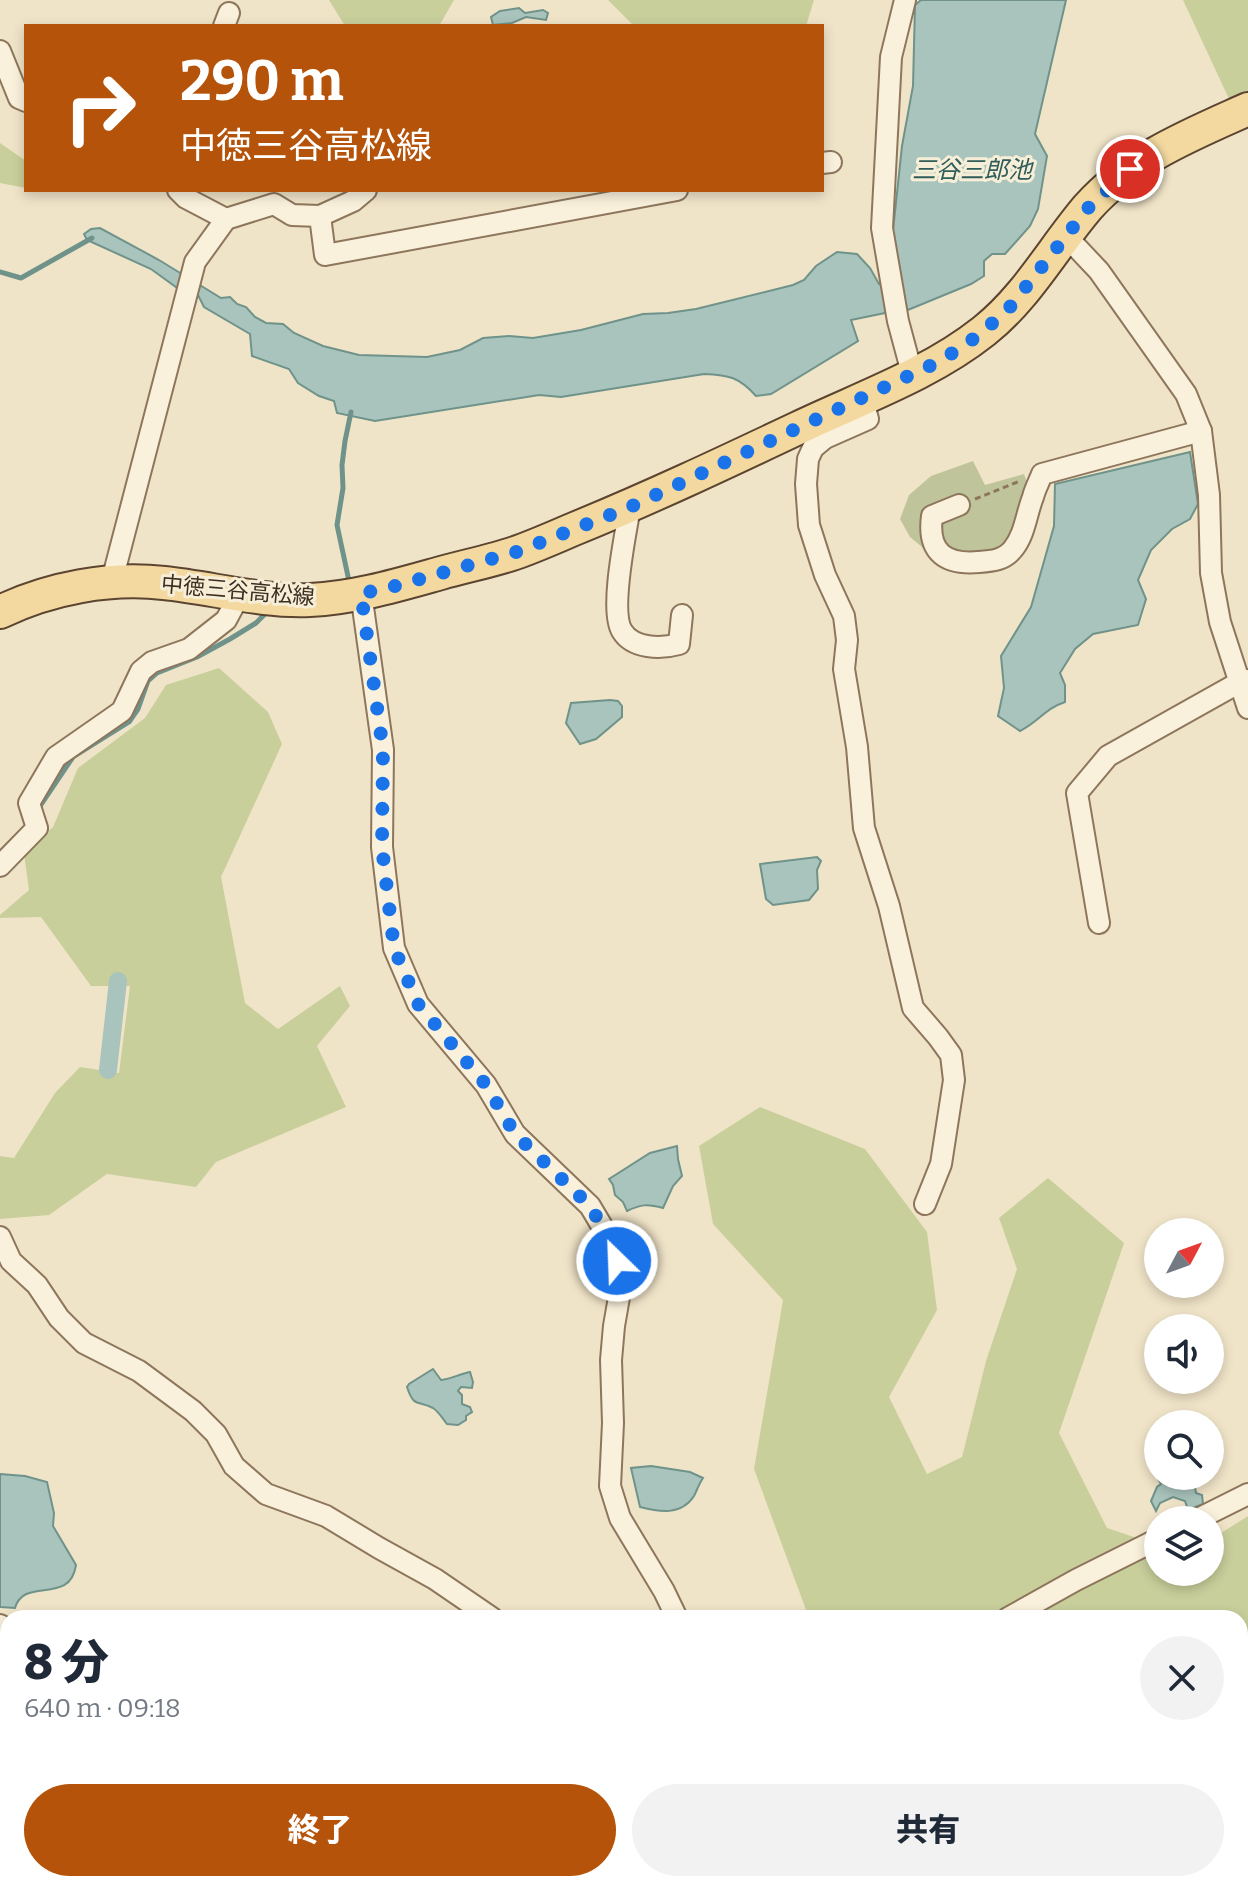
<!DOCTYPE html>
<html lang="ja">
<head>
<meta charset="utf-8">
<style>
  body { margin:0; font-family:Bitter,"Noto Sans JP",serif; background:#f2f2f3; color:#1f2937; height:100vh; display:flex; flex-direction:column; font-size:30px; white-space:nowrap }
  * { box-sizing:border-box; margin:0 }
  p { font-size:26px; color:#747a83 }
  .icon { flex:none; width:44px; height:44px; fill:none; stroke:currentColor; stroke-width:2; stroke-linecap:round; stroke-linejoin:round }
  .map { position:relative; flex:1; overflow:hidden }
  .details { position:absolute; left:0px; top:1610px; width:1248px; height:282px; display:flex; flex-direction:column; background:#fff; border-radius:24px 24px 0 0; box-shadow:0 4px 12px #0003 }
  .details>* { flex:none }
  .hud { position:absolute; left:24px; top:24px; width:800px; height:168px; border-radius:0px; box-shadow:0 4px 12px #0003; background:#b45309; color:#fff; overflow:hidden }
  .needle { width:52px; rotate:49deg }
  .fabs { position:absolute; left:1144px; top:1218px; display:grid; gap:16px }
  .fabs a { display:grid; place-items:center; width:80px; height:80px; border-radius:50%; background:#fff; box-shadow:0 4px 12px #0003; font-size:40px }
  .pin { position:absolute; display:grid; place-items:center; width:68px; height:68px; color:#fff; margin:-34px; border:4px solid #fff; border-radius:50%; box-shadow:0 2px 8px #0007 }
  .me { position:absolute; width:88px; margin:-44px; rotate:336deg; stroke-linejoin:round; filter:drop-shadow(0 0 6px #0008) }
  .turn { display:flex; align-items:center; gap:28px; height:168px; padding:0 24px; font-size:36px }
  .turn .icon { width:104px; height:104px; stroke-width:2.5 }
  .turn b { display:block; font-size:56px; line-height:68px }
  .round { display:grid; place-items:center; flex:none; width:84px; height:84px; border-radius:42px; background:#f2f2f3 }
  .overview { display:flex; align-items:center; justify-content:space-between; height:136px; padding:0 24px }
  h1 { font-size:48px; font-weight:800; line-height:60px }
  .cta { display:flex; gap:16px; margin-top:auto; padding:16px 24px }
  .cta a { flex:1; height:92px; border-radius:48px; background:#b45309; color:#fff; font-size:32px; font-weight:800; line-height:92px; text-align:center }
  .cta a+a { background:#f2f2f3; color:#1f2937 }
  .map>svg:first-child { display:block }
</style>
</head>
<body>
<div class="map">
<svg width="1248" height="1891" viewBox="0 0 1248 1891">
  <rect width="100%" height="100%" fill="#f0e4c8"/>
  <g fill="#c9cf9b">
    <polygon points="329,0 454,0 439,26 345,26"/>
    <polygon points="608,0 814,0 806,26 634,26"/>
    <polygon points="1183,0 1248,0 1248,93 1230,101"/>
    <polygon points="0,143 26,161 26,188 0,183"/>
    <polygon points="219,668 268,712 282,744 221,877 245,1003 278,1029 340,986 350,1006 317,1046 346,1107 216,1162 196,1187 107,1174 49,1215 0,1219 0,1156 14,1158 55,1093 80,1067 119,1073 130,986 91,986 41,917 0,918 0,915 29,890 24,854 53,827 78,768 145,718 166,685"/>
    <polygon points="760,1107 865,1149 927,1232 937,1310 889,1397 927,1474 962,1457 986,1361 1017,1269 999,1218 1048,1178 1124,1243 1059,1433 1107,1528 1158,1545 1158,1572 1210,1572 1210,1540 1248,1516 1248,1891 627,1891 639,1884 1240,1884 1240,1618 809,1618 754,1469 783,1300 713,1224 699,1146"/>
    <polygon points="0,1848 8,1862 8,1884 20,1884 24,1891 0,1891"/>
    <polygon points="143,1884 439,1884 447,1891 146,1891"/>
  </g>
  <polygon fill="#bfc49a" points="973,461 985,485 1024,474 1031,495 1007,553 985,557 928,552 910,537 900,519 909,495 931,476"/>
  <g fill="#a9c4bc" stroke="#6f938a" stroke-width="2">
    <path d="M921,0H1066L1035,134L1047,156L1038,209L1030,226L1005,254H992L984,261V276L971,284L903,312L885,313L851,320L858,341L771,394L756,396C739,377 729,375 704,374L561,397L539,395L375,421L337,413L334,401L319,396L298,383L289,369L252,356L250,334L204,307L198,295L180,290L151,269L87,240L84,234L91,229L100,228L159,260L221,298L230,297L237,304L246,307L255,317L266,323L283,324L294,333L323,346L359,355L427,357L460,350L483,338L509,336L533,338L581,330L643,314L668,313L696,309L793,285L804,280L816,266L837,252L857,254L870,268L879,284L887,287L902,146L913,86L915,5Z"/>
    <polygon points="519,8 525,13 543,10 548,13 546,20 526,17 512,23 493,25 491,17 500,11"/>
    <path d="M1190,452L1198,504L1190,519L1172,529L1151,550L1138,580L1146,599L1138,625L1093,634L1075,649L1060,673L1065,685V702C1044,709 1040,721 1020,731L998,716L1004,688L1001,656L1031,607L1054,526L1055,484Z"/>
    <polygon points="610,700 618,701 622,706 622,717 596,739 580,744 566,723 571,703"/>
    <polygon points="817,857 821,861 817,870 818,889 809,900 773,905 766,899 760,864"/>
    <path d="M677,1146L678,1159L682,1176L673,1186L663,1208C648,1204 641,1204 627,1211L623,1202L615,1195L613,1185L609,1179L650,1153Z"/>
    <path d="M433,1369L441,1380C452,1379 459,1374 470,1372L473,1382L472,1388L461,1387L458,1391L462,1395V1404L470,1407L472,1412L466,1416V1420L458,1425L447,1424C443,1419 439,1412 433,1408C417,1400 414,1408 407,1387L409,1384Z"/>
    <path d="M651,1466L690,1472L703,1478C699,1484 697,1490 694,1496C681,1516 659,1512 640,1507L631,1468Z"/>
    <path d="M0,1474L25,1476L47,1482L54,1513L53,1526L76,1565C70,1606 24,1576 15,1608L0,1607Z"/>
    <polygon points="1158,1475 1193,1476 1196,1493 1202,1495 1203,1504 1188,1510 1185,1501 1173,1497 1160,1503 1156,1511 1151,1501 1157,1487 1161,1484 1157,1477"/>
  </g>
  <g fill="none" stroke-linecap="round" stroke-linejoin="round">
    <g stroke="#6f938a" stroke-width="5">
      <polyline points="0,272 21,278 92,238"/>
      <polyline points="348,581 349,581 337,525 343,488 342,465 345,441 351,412"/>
      <polyline points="38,809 73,757 129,722 138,709 148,681 157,673 197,657 230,639 256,623 268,611"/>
    </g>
    <polyline stroke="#a9c4bc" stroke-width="18" points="108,1070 118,981"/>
    <g stroke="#8d765c" stroke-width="24">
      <g id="street">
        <polyline points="905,0 891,57 882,228 898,321 909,362 916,374"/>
        <polyline points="224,26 229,13"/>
        <polyline points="0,51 19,98 26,101"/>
        <polyline points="822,163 831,162"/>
        <polyline points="178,190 186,198 226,219"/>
        <polyline points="320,216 353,201 366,190"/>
        <polyline points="1066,236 1099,271 1186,394 1201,431 1209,495 1211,573 1220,622 1248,708"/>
        <polyline points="862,398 868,419 825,438 813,448 808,459 806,484 809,525 825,575 844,616 847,640 844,669 857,747 864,828 889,906 913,1008 938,1037 951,1055 954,1080 941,1164 925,1204"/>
        <path d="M959,505L932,516C927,553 946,565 979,562C993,561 1004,560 1013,549C1025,534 1026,515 1033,497C1035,489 1039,482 1042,474L1201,431"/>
        <path d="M630,507C626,532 609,610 622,631C633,649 661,649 679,644L682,615"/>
        <polyline points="110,583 115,569 195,262 226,219 274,204 292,215 320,216 325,255 677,190"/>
        <polyline points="361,593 383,750 382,847 394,948 418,1004 486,1085 515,1134 590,1206 612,1243 622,1280 614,1326 611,1360 613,1423 610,1486 620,1518 664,1591 677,1618"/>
        <polyline points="0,866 37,828 29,803 56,757 122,711 141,671 152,662 189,649 226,620 240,594"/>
        <polyline points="1099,923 1077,793 1108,756 1240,682 1248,680"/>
        <polyline points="0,1237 11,1261 37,1285 59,1318 84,1343 139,1371 193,1411 216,1434 234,1466 266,1494 326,1516 379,1548 435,1579 492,1618"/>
        <polyline points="1196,1520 1248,1494"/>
        <polyline points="1008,1618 1076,1580 1158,1539"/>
        <polyline points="0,1625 8,1630"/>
      </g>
    </g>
    <g stroke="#5b4430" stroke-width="36">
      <path id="primary" d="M0,612C50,588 109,577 164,583C212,588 261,602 310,600C355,598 398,585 441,573C466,566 491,561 515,553C535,546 555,537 574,529C650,498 724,463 798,428C861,398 930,374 984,331C1027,297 1053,248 1088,207C1132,158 1190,135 1248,109"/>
    </g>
    <polyline stroke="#8d765c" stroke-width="3" stroke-dasharray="6 4" stroke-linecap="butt" points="975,499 1020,481"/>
    <use href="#street" stroke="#faf1dc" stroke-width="20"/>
    <use href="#primary" stroke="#f3d9a0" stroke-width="32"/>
  </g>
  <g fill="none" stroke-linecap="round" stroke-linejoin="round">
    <polyline stroke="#1a73e8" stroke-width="14" stroke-dasharray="0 25.2" points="617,1261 612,1243 590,1206 515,1134 486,1085 418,1004 394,948 382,847 383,750 361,593 381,590 516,552 630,507 938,362 967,344 1006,312 1089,207 1130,169"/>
  </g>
  <g text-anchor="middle" stroke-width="6" stroke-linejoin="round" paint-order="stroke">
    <g font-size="22" fill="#3d2e20" stroke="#f7eed8">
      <text transform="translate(238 590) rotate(5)" y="8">中徳三谷高松線</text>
    </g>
    <g font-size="24" font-style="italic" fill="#2f5d5a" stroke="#f7eed8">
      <text x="972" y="178">三谷三郎池</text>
    </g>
  </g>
</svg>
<div class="fabs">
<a><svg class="needle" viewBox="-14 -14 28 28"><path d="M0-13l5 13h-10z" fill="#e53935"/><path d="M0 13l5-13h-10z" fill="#747a83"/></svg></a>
<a><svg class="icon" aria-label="sound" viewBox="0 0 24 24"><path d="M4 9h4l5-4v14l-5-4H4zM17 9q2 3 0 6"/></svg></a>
<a><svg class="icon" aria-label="search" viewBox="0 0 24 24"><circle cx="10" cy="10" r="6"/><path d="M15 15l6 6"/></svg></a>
<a><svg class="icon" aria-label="layers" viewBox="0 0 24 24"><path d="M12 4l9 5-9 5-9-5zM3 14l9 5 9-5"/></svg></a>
</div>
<div class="pin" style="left:1130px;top:169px;background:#d93025"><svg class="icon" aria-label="arrive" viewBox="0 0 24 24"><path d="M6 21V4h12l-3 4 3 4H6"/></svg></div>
<svg class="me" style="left:617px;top:1261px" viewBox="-20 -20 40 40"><circle r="17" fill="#1a73e8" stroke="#fff" stroke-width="3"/><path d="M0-11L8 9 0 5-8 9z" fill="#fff"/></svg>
<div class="hud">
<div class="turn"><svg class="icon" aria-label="right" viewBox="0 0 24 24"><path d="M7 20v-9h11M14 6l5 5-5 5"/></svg><div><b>290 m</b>中徳三谷高松線</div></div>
</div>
<section class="details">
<div class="overview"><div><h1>8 分</h1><p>640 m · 09:18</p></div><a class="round"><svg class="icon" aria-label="close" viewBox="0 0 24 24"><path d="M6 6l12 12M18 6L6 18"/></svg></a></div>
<div class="cta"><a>終了</a><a>共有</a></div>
</section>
</div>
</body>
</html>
